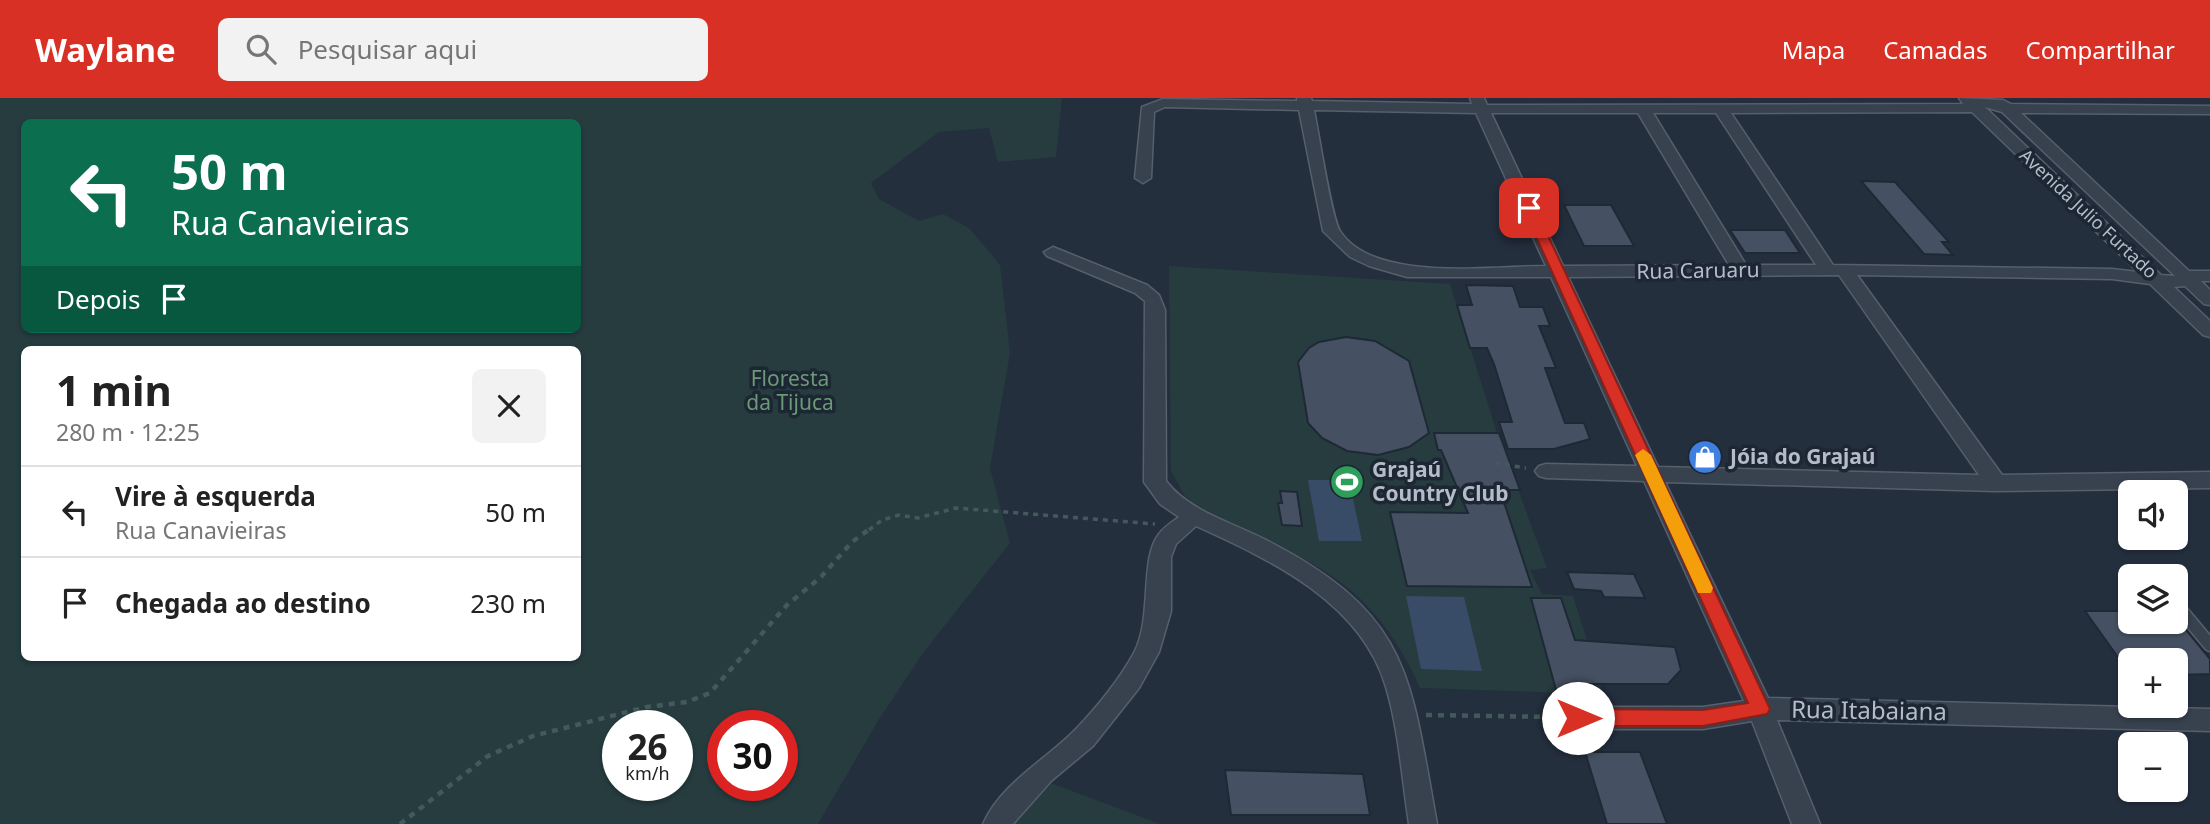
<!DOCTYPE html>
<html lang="pt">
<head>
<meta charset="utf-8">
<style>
  body { margin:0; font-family:"Noto Sans",sans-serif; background:#f2f2f2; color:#222; height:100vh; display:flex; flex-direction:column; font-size:26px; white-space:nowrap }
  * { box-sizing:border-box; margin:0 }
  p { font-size:23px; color:#767676 }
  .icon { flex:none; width:38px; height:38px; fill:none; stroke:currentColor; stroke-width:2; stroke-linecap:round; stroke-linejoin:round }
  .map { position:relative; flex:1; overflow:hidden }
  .side { position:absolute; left:21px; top:248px; width:560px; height:315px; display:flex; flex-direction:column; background:#fff; border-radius:10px; box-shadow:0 2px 5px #0004 }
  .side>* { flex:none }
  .guide { position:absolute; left:21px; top:21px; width:560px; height:214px; border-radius:10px; box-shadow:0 2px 5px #0004; background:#0b6e4f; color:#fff; overflow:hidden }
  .buttons { position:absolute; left:2118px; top:382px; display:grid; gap:14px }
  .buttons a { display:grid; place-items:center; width:70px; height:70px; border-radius:10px; background:#fff; box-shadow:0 2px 5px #0004; font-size:35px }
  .speed { position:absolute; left:602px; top:612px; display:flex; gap:14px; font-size:35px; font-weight:700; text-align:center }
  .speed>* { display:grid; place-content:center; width:91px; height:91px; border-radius:50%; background:#fff; box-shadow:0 2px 5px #0004; line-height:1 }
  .speed small { font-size:18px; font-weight:400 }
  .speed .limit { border:10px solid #d22; background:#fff; color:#111 }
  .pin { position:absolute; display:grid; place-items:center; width:60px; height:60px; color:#fff; margin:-30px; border-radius:14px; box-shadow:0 4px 10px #0006 }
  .me { position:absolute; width:77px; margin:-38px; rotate:90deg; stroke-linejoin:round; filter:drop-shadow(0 0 5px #0008) }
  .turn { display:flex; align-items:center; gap:24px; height:147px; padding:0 35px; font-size:32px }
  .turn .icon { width:91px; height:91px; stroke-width:2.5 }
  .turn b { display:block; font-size:49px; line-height:60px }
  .then { display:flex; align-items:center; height:66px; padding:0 35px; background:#0003; gap:14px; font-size:26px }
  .round { display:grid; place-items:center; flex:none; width:74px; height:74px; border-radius:10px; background:#f2f2f2 }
  .head { display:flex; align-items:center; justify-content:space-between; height:119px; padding:0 35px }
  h1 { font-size:42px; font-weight:700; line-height:52px }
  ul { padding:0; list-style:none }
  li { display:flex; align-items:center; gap:21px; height:91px; padding:0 35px; border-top:2px solid #e0e0e0 }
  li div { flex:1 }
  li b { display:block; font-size:26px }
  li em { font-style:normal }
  header { display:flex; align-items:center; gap:42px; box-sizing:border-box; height:98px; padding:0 35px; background:#d93025; color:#fff }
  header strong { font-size:33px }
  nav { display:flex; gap:38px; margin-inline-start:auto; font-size:24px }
  .search { width:490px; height:63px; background:#f2f2f2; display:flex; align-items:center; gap:18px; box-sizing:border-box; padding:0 24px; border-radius:10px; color:#767676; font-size:26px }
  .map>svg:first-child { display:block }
</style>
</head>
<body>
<header>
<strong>Waylane</strong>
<div class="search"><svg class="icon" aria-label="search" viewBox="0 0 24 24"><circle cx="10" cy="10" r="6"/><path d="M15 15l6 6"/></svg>Pesquisar aqui</div>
<nav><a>Mapa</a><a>Camadas</a><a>Compartilhar</a></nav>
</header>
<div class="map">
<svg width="2210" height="726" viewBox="0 0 2210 726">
  <rect width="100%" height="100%" fill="#242f3e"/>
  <g fill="#263c3f" fill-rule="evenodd">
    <path d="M0,0H1062L1056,59L998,64L989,30L939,34L871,85L879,101L919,123L943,116L969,130L1000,167L1010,255L990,370L1010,445L923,555L878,623L818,726H0ZM24,24H578V231H24ZM578,252V560H24V252ZM677,628V688H618V628ZM723,628H782V688H723Z"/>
    <path d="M1169,168L1450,186L1498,338L1547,470L1530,472L1542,496L1573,498L1604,596L1420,590C1394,532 1361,490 1303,461C1274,446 1208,424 1188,401C1181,394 1177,382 1171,373Z"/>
    <polygon points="1048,684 1160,726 1008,726"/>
  </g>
  <g fill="#394c67">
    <polygon points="1308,382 1349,382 1362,443 1319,443"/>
    <polygon points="1406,498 1464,499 1482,573 1421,571"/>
  </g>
  <g fill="#455162" stroke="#1f2835" stroke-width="2">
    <polygon points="1861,83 1895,84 1949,144 1942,144 1953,157 1924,156"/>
    <polygon points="1564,107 1611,107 1634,148 1584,148"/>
    <polygon points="1730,132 1785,132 1800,155 1745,155"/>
    <polygon points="1466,187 1513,188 1520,209 1543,209 1550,228 1539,228 1556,270 1545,270 1565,325 1584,325 1590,341 1554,351 1508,351 1499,324 1512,324 1494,266 1487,250 1470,250 1457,207 1472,207"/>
    <polygon points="1346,239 1375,243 1409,263 1429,335 1409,349 1378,357 1347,353 1322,340 1308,325 1298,264 1309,250 1319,244"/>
    <polygon points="1434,335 1499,335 1520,392 1500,392 1532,489 1407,488 1390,414 1468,415 1441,352 1438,352"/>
    <polygon points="1280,393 1297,394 1302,428 1282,427 1278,405 1282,405"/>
    <polygon points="1567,474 1634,476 1645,500 1604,499 1601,493 1574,491"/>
    <polygon points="1531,500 1561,500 1575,542 1675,549 1681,572 1668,586 1590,586 1592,592 1556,592"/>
    <polygon points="2085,513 2130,513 2130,523 2179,523 2210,561 2210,576 2175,577 2175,562 2120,562"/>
    <polygon points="1585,654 1640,654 1667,726 1607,726"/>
    <polygon points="1225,672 1363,676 1370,717 1231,717"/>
  </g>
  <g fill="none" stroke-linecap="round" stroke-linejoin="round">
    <g stroke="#565f6c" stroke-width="15">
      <polyline id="lane" points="2175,505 2210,547"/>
    </g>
    <g stroke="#565f6c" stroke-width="3">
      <g id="street">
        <path d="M1297,0H1311L1312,3L1472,6L1470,0H1484L1487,7L1963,6L1959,0L2003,2L2011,6L2210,8V16L2021,15L2189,173H2210V183H2201L2210,192V207L2204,206L2185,188L2174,189L2210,223V239L2203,237L2150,186L2112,181L1857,177L2002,377L2210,374V390L1996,393L1665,384L1768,600L2210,611V633L1777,622L1820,726H1792L1752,623L1703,631H1578L1569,628L1565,620L1569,612L1578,609H1703L1744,603L1644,383L1546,380L1539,378L1535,373L1539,368L1546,366L1637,368L1551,179H1407L1369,168L1350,159L1323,133L1299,12L1165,9L1154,14L1151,80L1143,85L1135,80L1142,9L1163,1L1297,3ZM1985,9L2002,14L2175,178L2161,177ZM1314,12L1476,15L1546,168C1493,168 1373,185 1340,133C1331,118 1319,36 1314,12ZM1972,14L2138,174L2112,171L1833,167L1731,15ZM1491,15H1638L1729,167L1563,168ZM1653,15H1716L1816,167H1746ZM1839,177L1979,377L1658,369L1568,179Z"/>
        <path d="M1053,149L1147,187L1159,197L1165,212L1166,383C1190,414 1231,424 1266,442C1412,517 1410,578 1437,726H1409C1402,681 1399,633 1386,589C1361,504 1271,462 1196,428L1176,446L1171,459V513L1159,554L1139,590L1093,648L1051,683L1013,726H983C1002,684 1045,663 1076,631C1097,609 1119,582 1134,555C1153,519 1139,461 1159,436C1164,429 1172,424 1179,419L1160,406L1144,384L1145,203L1135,195L1047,158L1044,154Z"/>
      </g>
    </g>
    <g stroke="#44595c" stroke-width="3.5" stroke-dasharray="5 5" stroke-linecap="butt">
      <polyline points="1495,365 1526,370"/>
      <polyline points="869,432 882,422 899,417 918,420 956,410 1155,426"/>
    </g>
    <g stroke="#44595c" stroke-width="4.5" stroke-dasharray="6 6" stroke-linecap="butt">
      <polyline points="1426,617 1555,619"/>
      <polyline points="400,726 488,658 533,638 647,609 687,604 710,595 787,507 821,479 852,444 871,430"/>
    </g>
    <use href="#lane" stroke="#38414e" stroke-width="12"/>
    <use href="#street" fill="#38414e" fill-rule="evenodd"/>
  </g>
  <polygon fill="#d93025" stroke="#8d1f18" stroke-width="2" points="1529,106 1535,110 1770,611 1767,616 1703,628 1578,628 1571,625 1569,620 1571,614 1578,611 1703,612 1748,605 1523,110"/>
  <polygon fill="#f59e0b" points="1643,351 1651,357 1713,490 1711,495 1698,495 1696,490 1635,357"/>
  <defs>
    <g id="shop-disc" transform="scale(1.75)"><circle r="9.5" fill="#3f7fe0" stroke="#1d2633"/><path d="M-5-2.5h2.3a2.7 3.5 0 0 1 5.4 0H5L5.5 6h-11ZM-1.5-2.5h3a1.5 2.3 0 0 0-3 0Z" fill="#fff"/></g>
    <g id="stadium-disc" transform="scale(1.75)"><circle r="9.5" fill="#2e9e5b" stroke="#1d2633"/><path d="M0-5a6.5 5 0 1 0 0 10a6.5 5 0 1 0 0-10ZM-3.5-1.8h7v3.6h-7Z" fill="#fff"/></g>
  </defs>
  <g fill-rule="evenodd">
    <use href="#shop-disc" x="1705" y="359"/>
    <use href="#stadium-disc" x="1347" y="384"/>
  </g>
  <g text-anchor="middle" stroke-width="7" stroke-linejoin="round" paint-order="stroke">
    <g font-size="18" fill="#b4bcc9" stroke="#1d2633">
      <text transform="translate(2088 116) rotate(43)" y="6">Avenida Julio Furtado</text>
    </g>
    <g font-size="21" fill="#b4bcc9" stroke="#1d2633">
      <text transform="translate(1698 173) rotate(-1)" y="7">Rua Caruaru</text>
    </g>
    <g font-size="21" fill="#6b9a76" stroke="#1d2633">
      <text x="790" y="288">Floresta<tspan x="790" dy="24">da Tijuca</tspan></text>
    </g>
    <g font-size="21" font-weight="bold" fill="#b4bcc9" stroke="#1d2633" text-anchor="start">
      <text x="1730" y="366">Jóia do Grajaú</text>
      <text x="1372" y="379">Grajaú<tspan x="1372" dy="24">Country Club</tspan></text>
    </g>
    <g font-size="24" fill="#b4bcc9" stroke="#1d2633">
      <text transform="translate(1869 613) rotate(1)" y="8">Rua Itabaiana</text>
    </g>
  </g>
</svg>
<div class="buttons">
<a><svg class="icon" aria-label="sound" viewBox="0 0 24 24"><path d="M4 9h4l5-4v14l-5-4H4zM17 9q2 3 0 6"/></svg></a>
<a><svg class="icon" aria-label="layers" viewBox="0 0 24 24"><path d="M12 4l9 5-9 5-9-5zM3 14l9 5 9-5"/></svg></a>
<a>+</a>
<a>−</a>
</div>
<div class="speed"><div>26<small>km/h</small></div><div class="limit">30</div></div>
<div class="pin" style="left:1529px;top:110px;background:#d93025"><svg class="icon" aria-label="arrive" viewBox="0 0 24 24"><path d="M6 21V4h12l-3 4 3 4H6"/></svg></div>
<svg class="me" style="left:1578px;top:620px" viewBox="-20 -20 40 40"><circle r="19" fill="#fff"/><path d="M0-13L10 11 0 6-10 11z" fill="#d93025"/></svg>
<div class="guide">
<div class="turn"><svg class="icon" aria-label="left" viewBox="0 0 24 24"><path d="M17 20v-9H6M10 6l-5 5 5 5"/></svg><div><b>50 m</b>Rua Canavieiras</div></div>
<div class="then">Depois<svg class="icon" aria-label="arrive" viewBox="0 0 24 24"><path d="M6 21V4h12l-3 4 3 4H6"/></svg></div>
</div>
<section class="side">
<div class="head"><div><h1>1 min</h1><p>280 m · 12:25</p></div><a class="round"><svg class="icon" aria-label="close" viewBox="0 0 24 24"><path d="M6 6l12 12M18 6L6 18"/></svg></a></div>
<ul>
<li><svg class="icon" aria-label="left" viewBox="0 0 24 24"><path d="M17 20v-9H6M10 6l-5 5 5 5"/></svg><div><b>Vire à esquerda</b><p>Rua Canavieiras</p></div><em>50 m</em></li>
<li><svg class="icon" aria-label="arrive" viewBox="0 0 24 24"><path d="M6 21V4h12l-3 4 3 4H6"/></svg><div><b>Chegada ao destino</b></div><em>230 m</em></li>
</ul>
</section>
</div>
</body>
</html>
